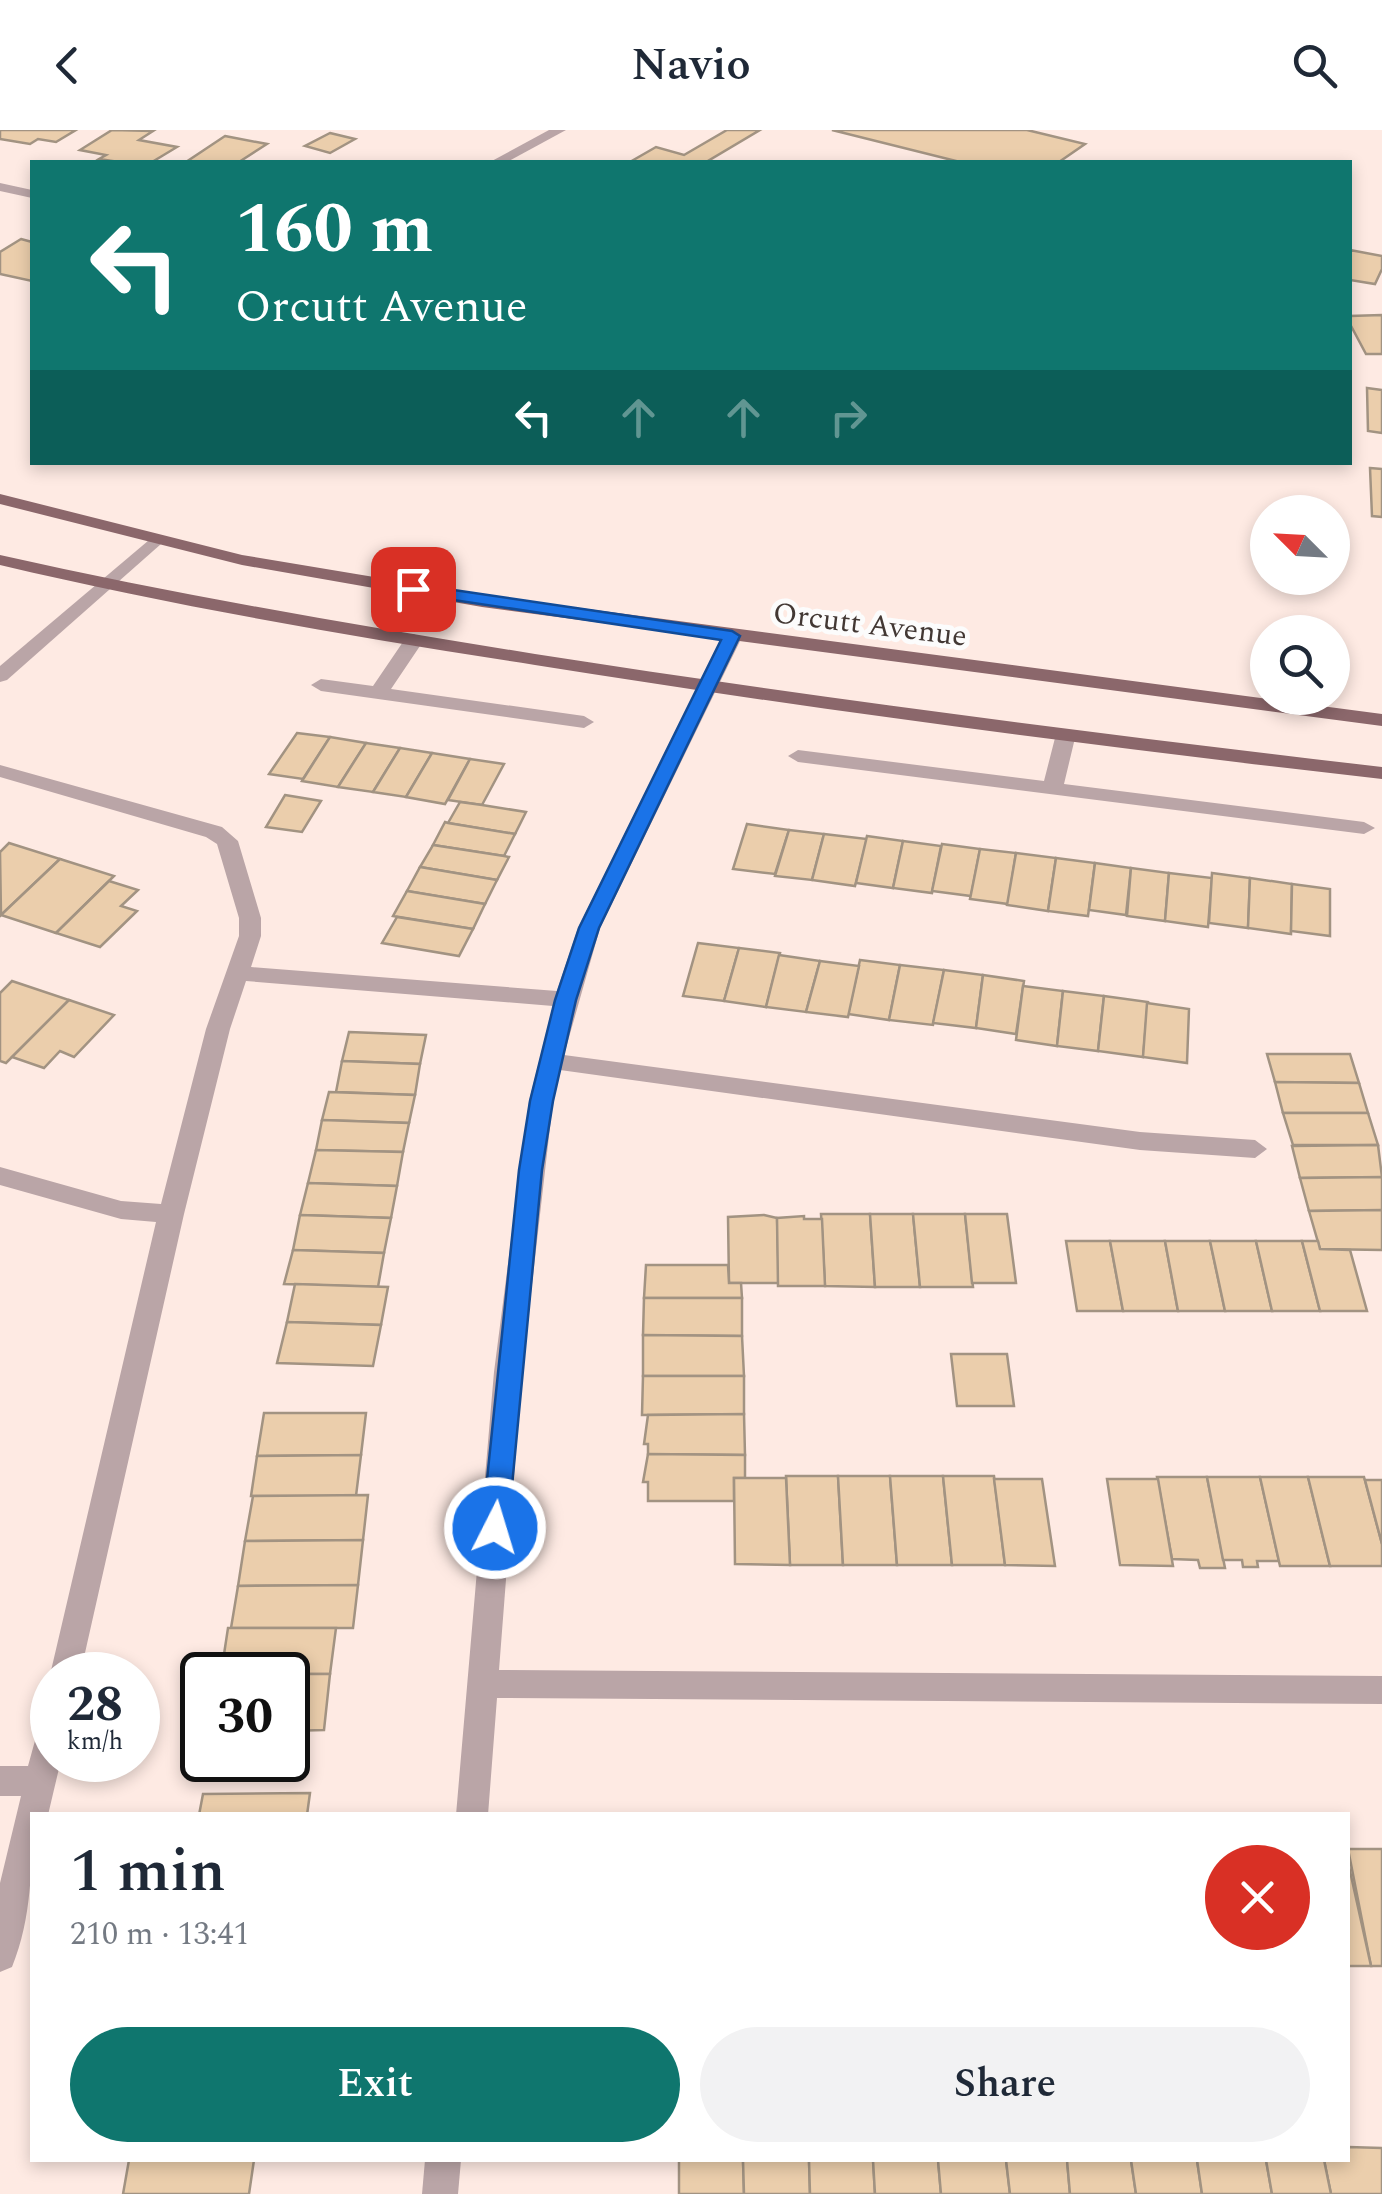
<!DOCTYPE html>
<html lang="en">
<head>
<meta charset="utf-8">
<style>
  body { margin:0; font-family:Spectral,serif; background:#f2f2f3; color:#1f2937; height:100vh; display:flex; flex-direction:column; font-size:38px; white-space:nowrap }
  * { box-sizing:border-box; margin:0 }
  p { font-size:32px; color:#747a83 }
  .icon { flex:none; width:55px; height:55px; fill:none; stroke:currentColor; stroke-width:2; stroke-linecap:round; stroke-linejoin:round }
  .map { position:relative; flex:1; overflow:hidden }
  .drawer { position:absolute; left:30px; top:1682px; width:1320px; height:350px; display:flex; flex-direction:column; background:#fff; border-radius:0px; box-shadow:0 5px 15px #0003 }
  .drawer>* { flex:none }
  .hud { position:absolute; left:30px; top:30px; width:1322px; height:305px; border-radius:0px; box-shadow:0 5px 15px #0003; background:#0f766e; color:#fff; overflow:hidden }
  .needle { width:65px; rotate:294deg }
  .buttons { position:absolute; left:1250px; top:365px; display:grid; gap:20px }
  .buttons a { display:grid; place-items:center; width:100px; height:100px; border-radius:50%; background:#fff; box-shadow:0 5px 15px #0003; font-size:50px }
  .speed { position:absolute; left:30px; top:1522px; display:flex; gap:20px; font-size:50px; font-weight:700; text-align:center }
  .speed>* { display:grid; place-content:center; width:130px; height:130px; border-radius:50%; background:#fff; box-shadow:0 5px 15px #0003; line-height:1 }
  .speed small { font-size:25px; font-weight:400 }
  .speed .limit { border:5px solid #111; border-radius:15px; background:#fff; color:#111 }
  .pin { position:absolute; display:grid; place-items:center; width:85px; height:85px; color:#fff; margin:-42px; border-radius:20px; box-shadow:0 5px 15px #0006 }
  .me { position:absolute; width:110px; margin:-55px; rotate:5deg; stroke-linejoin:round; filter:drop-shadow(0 0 8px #0008) }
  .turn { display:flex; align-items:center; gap:35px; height:210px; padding:0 40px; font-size:45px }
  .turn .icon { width:130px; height:130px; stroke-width:2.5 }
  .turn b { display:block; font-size:70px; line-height:85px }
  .lanes { display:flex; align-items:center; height:95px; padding:0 40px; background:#0003; justify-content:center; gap:50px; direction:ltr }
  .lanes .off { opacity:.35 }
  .round { display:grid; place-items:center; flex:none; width:105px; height:105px; border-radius:52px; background:#f2f2f3 }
  .summary { display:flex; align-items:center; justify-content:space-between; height:170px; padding:0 40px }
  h1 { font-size:60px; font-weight:600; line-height:75px }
  .button { display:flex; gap:20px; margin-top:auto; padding:20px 40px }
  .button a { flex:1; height:115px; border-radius:60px; background:#0f766e; color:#fff; font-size:40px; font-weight:600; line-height:115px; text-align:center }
  .button a+a { background:#f2f2f3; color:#1f2937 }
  header { display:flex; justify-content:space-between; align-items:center; height:130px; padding:0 40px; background:#fff; font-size:45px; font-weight:600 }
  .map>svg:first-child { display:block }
</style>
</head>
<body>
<header><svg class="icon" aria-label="back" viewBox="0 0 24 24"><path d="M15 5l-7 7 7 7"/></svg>Navio<svg class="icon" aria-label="search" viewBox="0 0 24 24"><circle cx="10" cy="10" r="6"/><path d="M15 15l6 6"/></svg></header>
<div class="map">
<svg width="1382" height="2064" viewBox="0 0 1382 2064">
  <rect width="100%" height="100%" fill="#feeae3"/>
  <g fill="#ebceac" stroke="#a29382" stroke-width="2.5">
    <polygon points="0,0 76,0 56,12 38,9 30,14 0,9"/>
    <polygon points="112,0 153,1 139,10 177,17 152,32 119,32 99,29 106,25 80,20"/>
    <polygon points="727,0 760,0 708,31 713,32 630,32 656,17 684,25"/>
    <polygon points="832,0 1027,0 1085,14 1059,32 960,32"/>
    <polygon points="330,3 355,9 330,23 305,16"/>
    <polygon points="225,6 267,14 239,32 186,32"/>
    <polygon points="21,109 32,112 32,151 0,144 0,122"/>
    <polygon points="1350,120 1382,126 1382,139 1375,154 1350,150"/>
    <polygon points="1382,185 1382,224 1366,224 1350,194 1350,186"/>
    <polygon points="1367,258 1382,260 1382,303 1368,301"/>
    <polygon points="1370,338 1382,339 1382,387 1372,386"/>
    <polygon points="297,603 330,607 303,649 269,644"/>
    <polygon points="330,607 366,613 338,657 302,651"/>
    <polygon points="366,613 400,618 373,662 338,657"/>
    <polygon points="400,618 432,623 406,667 373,662"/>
    <polygon points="432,623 470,629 445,674 406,667"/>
    <polygon points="470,629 504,634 482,675 448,670"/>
    <polygon points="285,665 321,671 302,702 266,697"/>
    <polygon points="460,672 482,675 526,682 515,704 448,693"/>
    <polygon points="445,692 448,693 515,704 504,726 433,715"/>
    <polygon points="747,694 789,700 775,744 733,739"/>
    <polygon points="789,700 824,704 812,750 775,746"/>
    <polygon points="824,704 867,709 855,756 812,750"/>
    <polygon points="867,706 903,711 893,758 856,753"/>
    <polygon points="903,711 941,716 932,763 893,758"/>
    <polygon points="9,713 60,729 1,785 0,722"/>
    <polygon points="942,714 980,719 971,766 932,761"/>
    <polygon points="433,715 504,726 509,727 497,750 420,737"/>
    <polygon points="980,719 1016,723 1008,774 970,769"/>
    <polygon points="1016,723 1056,728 1048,781 1007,775"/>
    <polygon points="1056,728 1095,733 1088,786 1048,781"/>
    <polygon points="60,729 114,746 56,803 1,785"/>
    <polygon points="1095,733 1131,738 1126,785 1089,780"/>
    <polygon points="420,737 497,750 485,774 407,761"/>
    <polygon points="1131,738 1169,743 1165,791 1127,786"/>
    <polygon points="1169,743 1212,748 1208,797 1165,791"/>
    <polygon points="1212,743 1250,748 1248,798 1209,793"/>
    <polygon points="1250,748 1292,754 1291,804 1248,798"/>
    <polygon points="109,751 138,760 121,776 137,781 100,817 56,803"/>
    <polygon points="1292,754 1330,759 1330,806 1291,801"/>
    <polygon points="407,761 485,774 473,799 393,786"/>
    <polygon points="397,787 473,799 459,826 382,813"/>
    <polygon points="698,813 739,818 724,871 683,866"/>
    <polygon points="739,818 780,823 766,877 724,871"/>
    <polygon points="779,825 820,831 806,882 766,877"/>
    <polygon points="860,830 900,835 889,890 848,884"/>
    <polygon points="820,831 859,836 848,887 806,882"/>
    <polygon points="900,835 944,840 933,895 889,890"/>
    <polygon points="944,840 983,845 976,898 933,893"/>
    <polygon points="983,845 1024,851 1016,904 976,898"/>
    <polygon points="12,851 69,870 6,933 0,931 0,863"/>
    <polygon points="1023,856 1063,861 1057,916 1016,910"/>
    <polygon points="1063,861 1104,866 1098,921 1057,916"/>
    <polygon points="1104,866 1148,872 1143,927 1098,921"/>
    <polygon points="69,870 114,885 74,927 60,921 44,938 12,927"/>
    <polygon points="1147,873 1189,879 1187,933 1143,927"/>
    <polygon points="349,902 426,905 420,934 342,931"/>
    <polygon points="1267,924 1350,924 1359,953 1275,952"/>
    <polygon points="342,931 420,934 415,965 336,962"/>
    <polygon points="1275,952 1359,953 1368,983 1283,983"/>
    <polygon points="329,962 415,965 409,993 322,990"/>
    <polygon points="1283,983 1368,983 1378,1015 1293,1015"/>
    <polygon points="322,990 409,993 403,1022 316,1020"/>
    <polygon points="1378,1015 1382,1047 1300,1048 1292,1016"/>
    <polygon points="316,1020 403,1022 397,1056 308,1053"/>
    <polygon points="1382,1047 1382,1080 1309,1081 1300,1048"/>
    <polygon points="308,1053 397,1056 391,1088 300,1085"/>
    <polygon points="1382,1080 1382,1120 1320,1119 1309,1081"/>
    <polygon points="821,1084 870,1084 875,1157 825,1156"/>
    <polygon points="870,1084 913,1084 920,1157 875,1157"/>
    <polygon points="913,1084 965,1084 973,1157 920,1157"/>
    <polygon points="965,1084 1007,1084 1016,1153 972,1153"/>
    <polygon points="300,1085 391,1088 384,1123 293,1120"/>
    <polygon points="764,1085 777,1088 779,1153 729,1153 728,1087"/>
    <polygon points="804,1086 804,1089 822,1089 825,1156 778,1156 777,1088"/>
    <polygon points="1066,1111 1110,1111 1123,1181 1077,1181"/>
    <polygon points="1110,1111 1165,1111 1178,1181 1123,1181"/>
    <polygon points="1165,1111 1210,1111 1225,1181 1178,1181"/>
    <polygon points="1210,1111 1256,1111 1272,1181 1225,1181"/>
    <polygon points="1256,1111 1302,1111 1320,1181 1272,1181"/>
    <polygon points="1302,1111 1318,1111 1320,1119 1350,1120 1367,1181 1320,1181"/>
    <polygon points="293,1120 384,1123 378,1157 284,1154"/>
    <polygon points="646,1135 728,1135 729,1153 741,1153 742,1168 644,1168"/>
    <polygon points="295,1154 388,1157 381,1195 287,1192"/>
    <polygon points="644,1168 742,1168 742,1206 643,1205"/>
    <polygon points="287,1192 381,1195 373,1236 277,1233"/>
    <polygon points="643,1205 742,1206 744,1246 643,1246"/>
    <polygon points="951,1224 1007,1224 1014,1276 957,1276"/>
    <polygon points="744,1246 744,1284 642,1285 643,1246"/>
    <polygon points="264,1283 366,1283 361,1325 257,1326"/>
    <polygon points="744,1284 745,1325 648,1324 648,1314 644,1314 648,1285"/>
    <polygon points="648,1324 745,1325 745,1348 734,1348 734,1371 648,1371 648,1352 643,1352"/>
    <polygon points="361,1325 356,1366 251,1366 257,1326"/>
    <polygon points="786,1346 838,1346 843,1435 790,1435"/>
    <polygon points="838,1346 890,1346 897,1435 843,1435"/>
    <polygon points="890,1346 943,1346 952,1435 897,1435"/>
    <polygon points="943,1346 994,1346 1005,1435 952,1435"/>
    <polygon points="1157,1347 1207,1347 1225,1438 1200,1438 1198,1430 1172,1429"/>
    <polygon points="1207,1347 1260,1347 1279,1431 1257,1431 1258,1437 1243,1437 1242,1430 1223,1430"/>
    <polygon points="1260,1347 1308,1347 1330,1436 1280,1436"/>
    <polygon points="1308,1347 1364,1347 1382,1414 1382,1436 1330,1436"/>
    <polygon points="734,1348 786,1348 790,1435 735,1434"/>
    <polygon points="994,1349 1042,1349 1055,1436 1005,1435"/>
    <polygon points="1107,1349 1158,1349 1173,1436 1120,1435"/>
    <polygon points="1365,1350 1382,1350 1382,1414"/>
    <polygon points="368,1365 363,1410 245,1411 253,1366"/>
    <polygon points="363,1410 358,1455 238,1456 245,1411"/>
    <polygon points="358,1455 353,1498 231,1498 238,1456"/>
    <polygon points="228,1498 336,1498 330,1544 221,1544"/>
    <polygon points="221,1544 330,1544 324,1600 288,1601 288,1545"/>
    <polygon points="310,1663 307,1685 199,1685 203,1664"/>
    <polygon points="1348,1719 1382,1719 1382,1836 1371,1836"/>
    <polygon points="1348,1732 1371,1836 1348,1836"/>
    <polygon points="1348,2017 1382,2018 1382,2064 1331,2064 1324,2030 1348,2030"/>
    <polygon points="129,2030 254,2030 249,2064 123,2064"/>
    <polygon points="679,2030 743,2030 744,2064 679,2064"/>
    <polygon points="743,2030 809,2030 810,2064 744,2064"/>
    <polygon points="809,2030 873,2030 875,2064 810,2064"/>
    <polygon points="873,2030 938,2030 941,2064 875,2064"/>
    <polygon points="938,2030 1006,2030 1010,2064 941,2064"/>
    <polygon points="1006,2030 1067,2030 1070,2064 1010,2064"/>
    <polygon points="1067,2030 1131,2030 1136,2064 1070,2064"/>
    <polygon points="1131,2030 1197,2030 1202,2064 1136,2064"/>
    <polygon points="1197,2030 1266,2030 1272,2064 1202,2064"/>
    <polygon points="1266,2030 1324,2030 1331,2064 1272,2064"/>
  </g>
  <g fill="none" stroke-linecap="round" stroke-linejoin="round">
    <g fill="#baa5a7" fill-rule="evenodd">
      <polygon points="549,0 566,0 507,32 490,32"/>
      <polygon points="0,53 32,60 32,68 0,61"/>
      <polygon points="155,405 164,410 161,414 7,550 0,552 0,536"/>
      <polygon points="732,501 742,507 600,798 564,925 1140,1002 1255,1010 1267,1019 1255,1028 1140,1020 560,940 553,971 522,1242 499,1540 1382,1546 1382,1574 497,1568 488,1685 456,1685 494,1242 529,971 553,876 246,851 230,899 184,1084 80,1545 52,1545 52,1551 50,1545 156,1092 121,1089 0,1055 0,1037 121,1071 161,1074 206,899 239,806 239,788 217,714 206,707 0,647 0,635 222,697 238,711 261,788 261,806 251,837 557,861 578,798 722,507"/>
      <polygon points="414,504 424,510 391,559 584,586 594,592 584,598 321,561 311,555 321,549 373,556 407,506"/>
      <polygon points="1065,602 1075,608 1064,654 1364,692 1375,698 1364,704 798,632 788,626 798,620 1044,651 1055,608"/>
      <path d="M52,1585V1630H61L48,1685H32C32,1736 32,1788 12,1837L0,1842V1753L21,1666H0V1636H28L41,1589Z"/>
      <polygon points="425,2030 461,2030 458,2064 422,2064"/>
    </g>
    <g fill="#8b676b" fill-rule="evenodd">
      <polygon points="0,364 242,425 482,465 1382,584 1382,596 482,477 242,435 0,374"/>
      <path d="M0,425C177,465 356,495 535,524C817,568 1099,604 1382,637V649C1099,617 816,580 535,535C356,507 177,477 0,435Z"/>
    </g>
  </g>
  <polygon fill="#1a73e8" stroke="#114b97" stroke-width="2.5" points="413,454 732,501 740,506 599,798 576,870 553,971 542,1040 508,1398 504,1406 495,1409 486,1406 482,1398 519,1040 530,971 555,870 579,798 721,510 407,463 407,455"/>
  <g text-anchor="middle" stroke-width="10" stroke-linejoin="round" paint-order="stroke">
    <g font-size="30" fill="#423834" stroke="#fcfcfc">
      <text transform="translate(870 494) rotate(7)" y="10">Orcutt Avenue</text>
    </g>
  </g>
</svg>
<div class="buttons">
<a><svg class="needle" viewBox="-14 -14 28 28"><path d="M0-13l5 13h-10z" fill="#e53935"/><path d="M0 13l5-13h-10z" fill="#747a83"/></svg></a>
<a><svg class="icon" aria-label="search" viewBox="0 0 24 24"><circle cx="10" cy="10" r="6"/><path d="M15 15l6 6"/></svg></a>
</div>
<div class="speed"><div>28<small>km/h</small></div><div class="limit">30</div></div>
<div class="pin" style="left:413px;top:459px;background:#d93025"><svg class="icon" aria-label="arrive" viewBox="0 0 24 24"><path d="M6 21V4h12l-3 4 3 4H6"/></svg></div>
<svg class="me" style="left:495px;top:1398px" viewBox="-20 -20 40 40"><circle r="17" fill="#1a73e8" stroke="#fff" stroke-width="3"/><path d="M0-11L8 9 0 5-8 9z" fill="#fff"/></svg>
<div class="hud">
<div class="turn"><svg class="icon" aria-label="left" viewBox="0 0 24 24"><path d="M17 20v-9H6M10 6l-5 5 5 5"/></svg><div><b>160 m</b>Orcutt Avenue</div></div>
<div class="lanes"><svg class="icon" aria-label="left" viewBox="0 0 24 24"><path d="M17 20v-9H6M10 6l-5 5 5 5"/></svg><svg class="icon off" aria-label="ahead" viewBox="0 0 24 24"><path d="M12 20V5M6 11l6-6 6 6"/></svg><svg class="icon off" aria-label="ahead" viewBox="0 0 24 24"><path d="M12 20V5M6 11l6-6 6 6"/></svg><svg class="icon off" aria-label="right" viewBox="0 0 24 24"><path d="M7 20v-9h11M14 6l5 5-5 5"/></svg></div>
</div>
<section class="drawer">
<div class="summary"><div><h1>1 min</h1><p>210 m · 13:41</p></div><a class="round" style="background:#d93025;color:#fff"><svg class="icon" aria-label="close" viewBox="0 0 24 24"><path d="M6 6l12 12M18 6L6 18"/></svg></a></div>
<div class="button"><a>Exit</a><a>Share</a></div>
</section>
</div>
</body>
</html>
